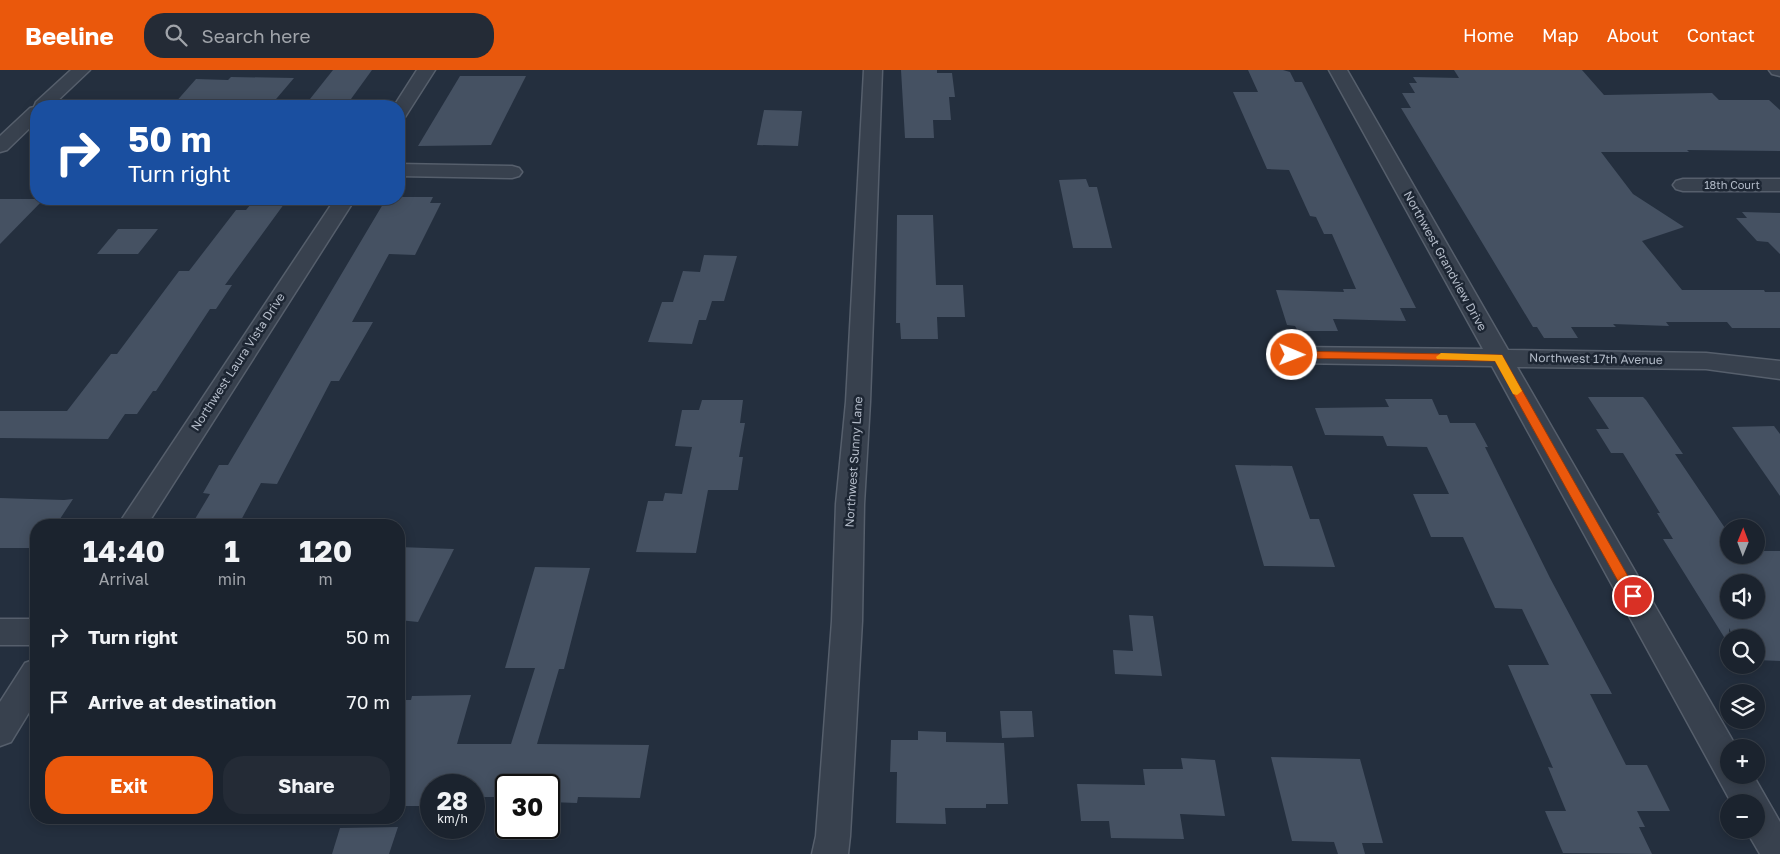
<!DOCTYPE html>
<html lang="en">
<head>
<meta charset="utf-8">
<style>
  body { margin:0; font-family:"Golos Text",sans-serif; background:#242b36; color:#f1f3f6; height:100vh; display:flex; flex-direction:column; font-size:19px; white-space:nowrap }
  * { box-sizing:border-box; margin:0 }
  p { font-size:16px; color:#a0a4aa }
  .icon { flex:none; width:28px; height:28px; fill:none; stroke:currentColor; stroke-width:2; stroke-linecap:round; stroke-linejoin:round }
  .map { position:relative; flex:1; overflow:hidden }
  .sheet { position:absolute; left:30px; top:449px; width:375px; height:305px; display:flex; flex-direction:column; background:#1b232e; border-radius:20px; box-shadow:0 2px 12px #0003,0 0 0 1px #39404a }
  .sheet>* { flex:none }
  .banner { position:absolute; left:30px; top:30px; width:375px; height:105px; border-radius:20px; box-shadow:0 2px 12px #0003,0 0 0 1px #39404a; background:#1a4fa0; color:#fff; overflow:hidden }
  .needle { width:32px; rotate:1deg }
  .buttons { position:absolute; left:1720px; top:449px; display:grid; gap:10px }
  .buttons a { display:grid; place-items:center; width:45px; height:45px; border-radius:50%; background:#1b232e; box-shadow:0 2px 12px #0003,0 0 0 1px #39404a; font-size:25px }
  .speed { position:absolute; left:420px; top:704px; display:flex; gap:10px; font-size:25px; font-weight:700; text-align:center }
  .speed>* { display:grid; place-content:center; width:65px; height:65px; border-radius:50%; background:#1b232e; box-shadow:0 2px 12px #0003,0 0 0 1px #39404a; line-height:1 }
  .speed small { font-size:12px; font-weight:400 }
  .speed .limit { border:2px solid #111; border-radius:8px; background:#fff; color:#111 }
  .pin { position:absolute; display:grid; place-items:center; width:42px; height:42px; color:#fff; margin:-21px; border:2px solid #fff; border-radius:50%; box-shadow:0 1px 5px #0007 }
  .me { position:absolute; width:55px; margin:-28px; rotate:91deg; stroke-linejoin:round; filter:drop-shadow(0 0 4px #0008) }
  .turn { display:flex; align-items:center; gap:18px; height:105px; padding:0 15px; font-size:22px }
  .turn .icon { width:65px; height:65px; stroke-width:2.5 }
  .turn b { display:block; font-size:35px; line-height:42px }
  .eta { display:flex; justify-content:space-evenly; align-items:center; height:85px; text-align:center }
  .eta b { font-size:30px; font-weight:700; line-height:35px }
  .action { display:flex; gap:10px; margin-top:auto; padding:10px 15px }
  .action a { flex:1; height:58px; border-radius:20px; background:#ea580c; color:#fff; font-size:20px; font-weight:700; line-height:58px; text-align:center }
  .action a+a { background:#242b36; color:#f1f3f6 }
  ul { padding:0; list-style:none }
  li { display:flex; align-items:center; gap:15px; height:65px; padding:0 15px }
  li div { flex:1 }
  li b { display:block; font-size:19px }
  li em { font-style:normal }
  header { display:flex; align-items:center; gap:30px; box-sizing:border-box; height:70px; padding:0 25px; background:#ea580c; color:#fff }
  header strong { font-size:24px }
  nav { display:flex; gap:28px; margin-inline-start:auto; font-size:18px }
  .search { width:350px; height:45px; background:#242b36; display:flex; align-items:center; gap:12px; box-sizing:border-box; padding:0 18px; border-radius:20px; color:#a0a4aa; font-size:19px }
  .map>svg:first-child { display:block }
</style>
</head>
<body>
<header>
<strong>Beeline</strong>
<div class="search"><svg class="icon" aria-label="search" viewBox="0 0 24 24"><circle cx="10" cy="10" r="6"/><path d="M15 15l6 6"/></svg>Search here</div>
<nav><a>Home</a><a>Map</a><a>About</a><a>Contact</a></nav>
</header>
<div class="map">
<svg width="1780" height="784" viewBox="0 0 1780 784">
  <rect width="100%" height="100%" fill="#242f3e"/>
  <g fill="#455162" fill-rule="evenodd">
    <polygon points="333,0 372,0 351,29 310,29"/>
    <polygon points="901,0 937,0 937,3 952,3 955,27 949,27 951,50 933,50 934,68 905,68"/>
    <polygon points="1248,0 1283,0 1290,2 1295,12 1302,12 1416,238 1400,238 1406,251 1333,249 1338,261 1298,261 1295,256 1287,255 1276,220 1344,222 1343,219 1356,219 1332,164 1324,164 1316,147 1310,146 1289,100 1267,99 1233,22 1258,22"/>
    <polygon points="1454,0 1582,0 1604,25 1712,23 1719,30 1769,30 1780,40 1780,81 1687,80 1689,82 1601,82 1633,124 1684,157 1642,171 1682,220 1764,220 1765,222 1780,222 1780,258 1732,258 1727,252 1666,252 1669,256 1613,254 1616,257 1571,257 1578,268 1544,268 1537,257 1533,257 1401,38 1411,38 1402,23 1415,23 1409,13 1417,13 1413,7 1459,8"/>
    <polygon points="460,6 526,6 491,75 418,76"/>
    <polygon points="231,7 294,8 271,35 174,34 196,9 228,10"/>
    <polygon points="764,40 802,41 798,76 757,75"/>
    <polygon points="1086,109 1089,117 1097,117 1112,178 1073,178 1059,110"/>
    <polygon points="399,127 433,127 430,133 441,133 415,185 389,184 352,252 373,252 339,311 331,311 277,414 261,413 239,454 192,454 210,424 203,423 219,395 228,395 386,129 399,129"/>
    <polygon points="0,129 44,129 0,174"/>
    <polygon points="255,129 287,130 225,215 232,215 216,239 210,239 156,321 153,321 137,344 125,344 108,369 0,368 0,341 67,341 111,284 117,284 179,201 189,201 236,140 246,140"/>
    <polygon points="1742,142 1780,143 1780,184 1768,172 1757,171 1736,148 1747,148"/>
    <polygon points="897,145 933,145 936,215 963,215 965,247 937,247 938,269 901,269 900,253 896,253"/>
    <polygon points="118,159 158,159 138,184 97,184"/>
    <polygon points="704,185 737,186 724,231 712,231 706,250 699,250 692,274 648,272 662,232 673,232 683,201 700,202"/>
    <path d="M1588,327H1643L1646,330L1683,384H1675L1729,464V485H1756V481H1780V591L1756,590V568H1734L1729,558V575L1663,469H1673L1657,443H1660L1623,383H1611L1596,359H1609ZM1729,512H1756V540H1729Z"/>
    <polygon points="1385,329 1432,329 1439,345 1447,345 1450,353 1475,353 1488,377 1485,377 1550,508 1612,624 1590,624 1626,695 1647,695 1670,741 1637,741 1645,757 1639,757 1652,784 1563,783 1545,741 1566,741 1548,697 1553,698 1508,595 1549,595 1522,539 1495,538 1463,467 1431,467 1413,424 1449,424 1427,377 1387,376 1383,366 1325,365 1315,338 1389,337"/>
    <polygon points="702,330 743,330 740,353 745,353 739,387 743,387 738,420 708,420 696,483 636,482 648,431 663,431 665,423 682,424 692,377 675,376 682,340 699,340"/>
    <polygon points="1774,356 1780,364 1780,426 1732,357"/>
    <polygon points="1235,395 1292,396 1310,449 1319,449 1335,497 1264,496"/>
    <polygon points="0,428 64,430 73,429 56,455 36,455 36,478 0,478"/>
    <polygon points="399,477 454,479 418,552 399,550"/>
    <polygon points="535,497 590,498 564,599 559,599 537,674 649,675 640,728 578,727 577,733 549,732 549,715 506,715 506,727 474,727 474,715 431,715 431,736 399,736 399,630 411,630 412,626 471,625 457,674 511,674 535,598 505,598"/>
    <polygon points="1129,545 1153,546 1162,606 1115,604 1113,580 1133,581"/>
    <polygon points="1000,641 1032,641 1034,667 1002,668"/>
    <polygon points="918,661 946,662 946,672 1004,673 1008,734 986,734 986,738 945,738 946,754 896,753 897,702 890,702 891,670 918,670"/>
    <polygon points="1271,687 1360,689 1383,773 1362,773 1365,784 1338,784 1334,772 1292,771"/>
    <polygon points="1181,688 1215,690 1225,746 1180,744 1184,769 1111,768 1109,751 1081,751 1077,714 1145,715 1143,699 1183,699"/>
    <polygon points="398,757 389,784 332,784 340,758"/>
  </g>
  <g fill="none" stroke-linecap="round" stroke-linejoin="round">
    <g stroke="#565f6c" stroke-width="3">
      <g id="minor">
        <polygon points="71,0 90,0 52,36 36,36 36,52 7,80 0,82 0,66 30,38 34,37 36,32"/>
        <polygon points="417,0 435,0 405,47 399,48 399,36 394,36"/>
        <polygon points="864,0 882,0 870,332 864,434 862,551 850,766 848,784 812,784 816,766 832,551 836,434 846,332"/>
        <polygon points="1329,0 1347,0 1508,280 1706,283 1780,291 1780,309 1706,299 1517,297 1737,678 1729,678 1729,705 1753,705 1780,752 1780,784 1760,784 1746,760 1756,760 1756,732 1731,732 1492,296 1292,293 1284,291 1280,285 1284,279 1292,277 1483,279"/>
        <polygon points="1769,0 1780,0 1780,6 1772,4"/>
        <polygon points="399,94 512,96 519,98 522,102 519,106 512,108 399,106"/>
        <polygon points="1683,109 1780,109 1780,121 1683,121 1676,119 1673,115 1676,111"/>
        <polygon points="335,129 355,129 147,455 118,455"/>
        <rect x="0" y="549" width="36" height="26"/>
        <polygon points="36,589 36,631 11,672 0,676 0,632 25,593"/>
      </g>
    </g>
    <use href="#minor" fill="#38414e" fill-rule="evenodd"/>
  </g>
  <polygon fill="#ea580c" stroke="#983908" points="1292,281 1502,285 1637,522 1639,526 1637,529 1633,531 1628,529 1495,291 1292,288 1287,285"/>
  <polygon fill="#f59e0b" points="1441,283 1502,285 1522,321 1517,325 1513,324 1495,291 1437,289 1436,287"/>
  <g text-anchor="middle" stroke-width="5" stroke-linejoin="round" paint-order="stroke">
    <g font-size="11" fill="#b4bcc9" stroke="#1d2633">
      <text x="1732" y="119">18th Court</text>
    </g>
    <g font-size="12" fill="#b4bcc9" stroke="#1d2633">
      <text transform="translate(1445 191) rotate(61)" y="4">Northwest Grandview Drive</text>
      <text transform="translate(1596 289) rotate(1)" y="4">Northwest 17th Avenue</text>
      <text transform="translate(238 292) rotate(-57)" y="4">Northwest Laura Vista Drive</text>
      <text transform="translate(854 392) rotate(-86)" y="4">Northwest Sunny Lane</text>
    </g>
  </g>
</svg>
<div class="buttons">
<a><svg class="needle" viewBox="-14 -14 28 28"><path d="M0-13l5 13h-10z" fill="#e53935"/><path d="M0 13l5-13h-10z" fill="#a0a4aa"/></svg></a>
<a><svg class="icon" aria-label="sound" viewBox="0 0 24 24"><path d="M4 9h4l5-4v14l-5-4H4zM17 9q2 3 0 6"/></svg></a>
<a><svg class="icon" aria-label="search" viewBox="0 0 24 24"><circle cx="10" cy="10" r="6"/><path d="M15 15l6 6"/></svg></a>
<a><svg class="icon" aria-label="layers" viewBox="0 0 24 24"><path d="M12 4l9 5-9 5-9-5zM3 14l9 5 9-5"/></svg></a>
<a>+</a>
<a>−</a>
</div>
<div class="speed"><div>28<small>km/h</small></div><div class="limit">30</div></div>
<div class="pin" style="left:1633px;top:526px;background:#d93025"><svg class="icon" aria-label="arrive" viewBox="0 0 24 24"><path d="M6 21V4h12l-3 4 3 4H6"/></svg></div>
<svg class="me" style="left:1292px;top:285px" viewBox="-20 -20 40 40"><circle r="17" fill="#ea580c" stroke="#fff" stroke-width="3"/><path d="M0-11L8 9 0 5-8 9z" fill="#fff"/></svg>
<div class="banner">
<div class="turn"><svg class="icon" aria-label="right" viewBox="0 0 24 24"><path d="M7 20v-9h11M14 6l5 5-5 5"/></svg><div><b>50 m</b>Turn right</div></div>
</div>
<section class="sheet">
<div class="eta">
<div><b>14:40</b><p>Arrival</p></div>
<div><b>1</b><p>min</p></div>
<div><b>120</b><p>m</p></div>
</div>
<ul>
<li><svg class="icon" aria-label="right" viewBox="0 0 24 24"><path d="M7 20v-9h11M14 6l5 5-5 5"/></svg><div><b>Turn right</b></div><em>50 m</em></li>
<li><svg class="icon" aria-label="arrive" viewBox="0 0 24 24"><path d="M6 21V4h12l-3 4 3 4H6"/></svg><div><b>Arrive at destination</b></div><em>70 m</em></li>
</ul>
<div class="action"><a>Exit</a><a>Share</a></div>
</section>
</div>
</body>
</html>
